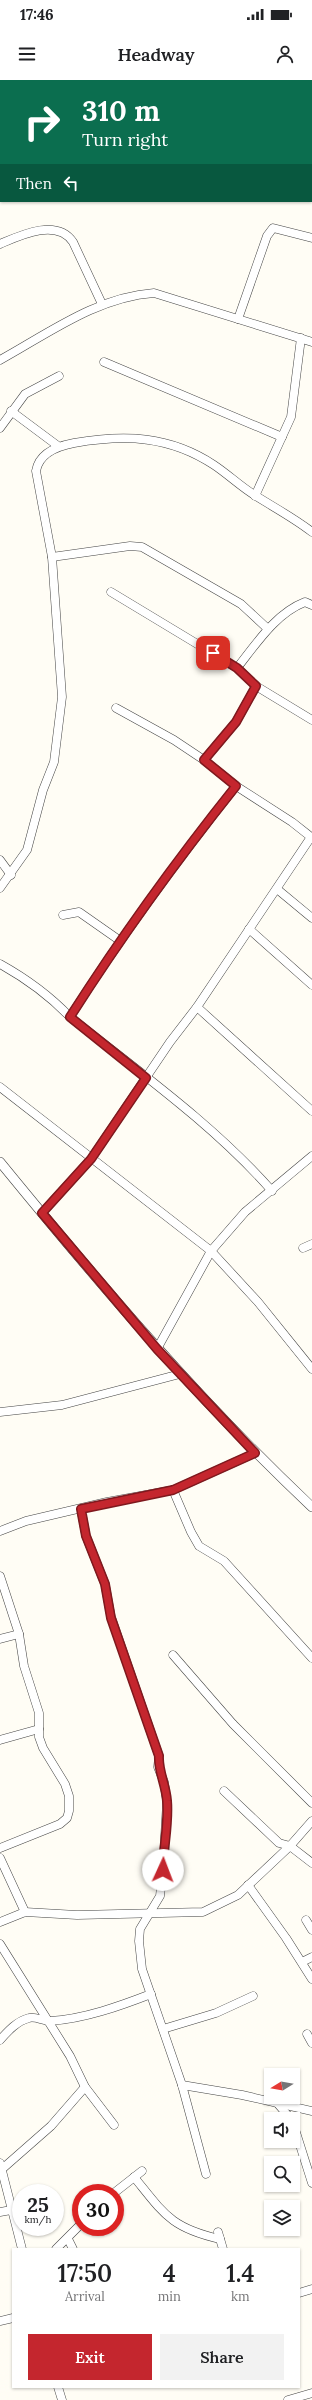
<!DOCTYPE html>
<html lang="en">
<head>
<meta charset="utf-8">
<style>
  body { margin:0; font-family:Lora,serif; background:#f2f2f2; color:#202124; height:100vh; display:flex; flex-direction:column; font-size:15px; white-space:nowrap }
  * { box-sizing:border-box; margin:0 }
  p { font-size:13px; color:#757577 }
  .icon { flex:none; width:22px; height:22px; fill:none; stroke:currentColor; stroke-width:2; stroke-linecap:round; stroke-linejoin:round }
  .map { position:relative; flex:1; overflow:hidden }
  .drawer { position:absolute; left:12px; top:2168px; width:288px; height:140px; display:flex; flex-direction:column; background:#fff; border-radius:0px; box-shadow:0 1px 3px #0004 }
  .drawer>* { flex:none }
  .hud { position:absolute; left:0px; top:0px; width:312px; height:122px; box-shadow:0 1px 3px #0004; background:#0b6e4f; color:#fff; overflow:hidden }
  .needle { width:26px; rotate:259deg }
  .fabs { position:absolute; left:264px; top:1988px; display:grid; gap:8px }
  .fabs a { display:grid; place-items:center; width:36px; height:36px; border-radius:0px; background:#fff; box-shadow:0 1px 3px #0004; font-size:20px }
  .speed { position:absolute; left:12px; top:2104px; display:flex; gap:8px; font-size:20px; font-weight:700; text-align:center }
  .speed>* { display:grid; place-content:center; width:52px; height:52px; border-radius:50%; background:#fff; box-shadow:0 1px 3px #0004; line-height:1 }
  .speed small { font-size:10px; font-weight:400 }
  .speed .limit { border:6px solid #d22; background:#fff; color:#111 }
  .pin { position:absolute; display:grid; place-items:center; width:34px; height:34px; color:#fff; margin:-17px; border-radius:8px; box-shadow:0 2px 6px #0006 }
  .me { position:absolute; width:44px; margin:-22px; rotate:2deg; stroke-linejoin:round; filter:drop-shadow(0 0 3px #0008) }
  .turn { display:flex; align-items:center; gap:14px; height:84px; padding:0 16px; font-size:18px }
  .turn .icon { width:52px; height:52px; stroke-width:2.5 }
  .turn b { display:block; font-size:28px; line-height:34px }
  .then { display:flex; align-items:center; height:38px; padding:0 16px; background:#0003; gap:8px; font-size:15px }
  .eta { display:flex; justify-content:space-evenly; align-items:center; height:68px; text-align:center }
  .eta b { font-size:24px; font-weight:600; line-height:28px }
  .action { display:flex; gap:8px; margin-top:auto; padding:8px 16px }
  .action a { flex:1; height:46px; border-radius:0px; background:#c4262e; color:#fff; font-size:16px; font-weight:600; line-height:46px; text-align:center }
  .action a+a { background:#f2f2f2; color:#202124 }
  .status { display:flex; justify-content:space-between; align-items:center; height:28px; padding:0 20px; background:#fff; direction:ltr }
  .status svg { height:11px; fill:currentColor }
  header { display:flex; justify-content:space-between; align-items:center; height:52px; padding:0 16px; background:#fff; font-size:18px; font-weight:600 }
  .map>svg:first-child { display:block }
</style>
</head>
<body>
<div class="status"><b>17:46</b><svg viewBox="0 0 49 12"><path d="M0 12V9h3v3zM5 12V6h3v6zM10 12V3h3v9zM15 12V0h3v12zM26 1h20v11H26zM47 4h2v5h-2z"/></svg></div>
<header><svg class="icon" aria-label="menu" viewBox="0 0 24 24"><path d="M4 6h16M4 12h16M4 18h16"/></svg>Headway<svg class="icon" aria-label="person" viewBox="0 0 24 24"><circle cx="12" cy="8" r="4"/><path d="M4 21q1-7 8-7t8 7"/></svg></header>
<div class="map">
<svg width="312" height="2320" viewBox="0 0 312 2320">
  <rect width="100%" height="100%" fill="#fffdf5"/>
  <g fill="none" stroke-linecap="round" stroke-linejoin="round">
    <g stroke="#444" stroke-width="9">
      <g id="minor">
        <polyline points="76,0 77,1"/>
        <polyline points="143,1 146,0"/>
        <polyline points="0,59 1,59"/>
        <path d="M0,164C21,155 57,138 73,162L102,224"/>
        <polyline points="238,239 267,156 273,148 312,158"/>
        <path d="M0,280C49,253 97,217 154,213L312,262"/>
        <polyline points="104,282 282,357"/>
        <polyline points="11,331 58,366"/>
        <polyline points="0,348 25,314 59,296"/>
        <polyline points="255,416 291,337 301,258"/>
        <polyline points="52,477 130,466 142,467 241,524 268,549"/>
        <polyline points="111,512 237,588 256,606 312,640"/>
        <path d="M237,588C256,564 276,533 305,522L312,525"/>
        <polyline points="204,680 236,642 256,606"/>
        <path d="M236,706C176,782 122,855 70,937C139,992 214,1045 272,1111"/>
        <polyline points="0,780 11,795"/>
        <path d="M0,808L27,770L43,710L54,682L62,617L52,477L36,391C39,373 58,366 74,363C126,354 170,356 214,385C229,395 241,407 256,416C275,428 294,438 312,452"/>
        <polyline points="277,809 312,838"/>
        <polyline points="63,835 79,832 119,860"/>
        <polyline points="249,849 312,905"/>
        <path d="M0,884C27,899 49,915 70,937"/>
        <polyline points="197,927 312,1031"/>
        <polyline points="0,1007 211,1171 258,1222 312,1289"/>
        <polyline points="42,1133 91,1079 170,962 197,927 311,757 292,742 236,706 204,680 174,660 116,628"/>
        <polyline points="303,1168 312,1164"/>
        <polyline points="157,1269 211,1171 245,1132 312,1076"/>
        <polyline points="0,1332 62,1325 180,1294"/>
        <polyline points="173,1410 191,1452 199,1466 224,1481 312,1578"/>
        <polyline points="81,1429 86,1456 105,1504 111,1537 159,1676 158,1687 164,1702 167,1722 163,1790 160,1816 140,1849 139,1861 142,1889 182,2005 206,2094"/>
        <polyline points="0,1451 26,1441 107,1422 173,1410 255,1373"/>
        <polyline points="0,1496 19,1554 24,1586 39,1633 39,1657 43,1668 65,1704 69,1716 69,1731 67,1738 60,1744 0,1768"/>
        <polyline points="0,1559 19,1554"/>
        <polyline points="173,1575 233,1644 312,1723"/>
        <polyline points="0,1660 39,1649"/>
        <polyline points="224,1711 279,1763 290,1766 312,1783"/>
        <polyline points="0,1778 25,1832"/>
        <polyline points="248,1805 286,1858 312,1899"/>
        <polyline points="306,1840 312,1850"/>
        <polyline points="0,1842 25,1832 77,1835 203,1832 238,1815 290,1766 312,1741"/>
        <polyline points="0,1864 70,1976 85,2007 114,2045"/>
        <polyline points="302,1882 312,1877"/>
        <polyline points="163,1949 216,1933 253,1916"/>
        <polyline points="307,1954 312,1963"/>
        <path d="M0,1960C8,1951 17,1941 29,1938C35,1936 43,1941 50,1941C84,1939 120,1926 151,1914"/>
        <polyline points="182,2005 242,2015 312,2031"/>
        <polyline points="278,2024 291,2039"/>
        <polyline points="293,2043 312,2103"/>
        <polyline points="0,2083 22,2169"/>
        <polyline points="2,2089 51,2046 85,2007"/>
        <path d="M134,2097C164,2134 171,2148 220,2159"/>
        <polyline points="114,2113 142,2091"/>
        <polyline points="0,2132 11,2130"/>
        <polyline points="218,2152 223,2169"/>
        <polyline points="68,2159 73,2169"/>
        <polyline points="56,2169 81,2144"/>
        <polyline points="299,2213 312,2209"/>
        <polyline points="0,2241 13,2238"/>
        <polyline points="58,2307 62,2320"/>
        <polyline points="288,2320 312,2313"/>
      </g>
    </g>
    <g stroke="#444" stroke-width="10">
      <path id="tertiary" d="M0,1082C98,1202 198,1320 312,1427"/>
    </g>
    <use href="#minor" stroke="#fff" stroke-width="8"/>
    <use href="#tertiary" stroke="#fff" stroke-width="9"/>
  </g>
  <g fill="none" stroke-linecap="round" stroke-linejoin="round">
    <g stroke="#7f191e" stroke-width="10">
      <path id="route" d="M163,1790C163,1768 169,1744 167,1721C166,1705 158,1691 159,1676L111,1538L105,1504L86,1456L81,1429L173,1410L255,1373L157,1269L42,1133L91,1079L146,998L70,937C121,857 176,781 236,706L204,680L236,642L256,606L237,588L213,573"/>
    </g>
    <use href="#route" stroke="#c4262e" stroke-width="7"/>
  </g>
</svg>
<div class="fabs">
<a><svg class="needle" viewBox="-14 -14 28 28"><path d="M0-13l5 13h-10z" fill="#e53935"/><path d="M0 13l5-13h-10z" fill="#757577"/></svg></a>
<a><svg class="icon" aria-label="sound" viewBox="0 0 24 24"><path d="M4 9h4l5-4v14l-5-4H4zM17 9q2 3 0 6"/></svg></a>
<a><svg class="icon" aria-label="search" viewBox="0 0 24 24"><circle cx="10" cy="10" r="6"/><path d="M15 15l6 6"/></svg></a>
<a><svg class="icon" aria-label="layers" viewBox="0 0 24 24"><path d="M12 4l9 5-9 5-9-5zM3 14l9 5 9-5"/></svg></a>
</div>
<div class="speed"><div>25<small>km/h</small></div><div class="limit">30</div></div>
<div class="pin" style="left:213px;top:573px;background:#d93025"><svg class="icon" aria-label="arrive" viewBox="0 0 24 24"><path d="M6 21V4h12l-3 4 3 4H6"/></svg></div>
<svg class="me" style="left:163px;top:1790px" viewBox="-20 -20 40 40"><circle r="19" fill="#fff"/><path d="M0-13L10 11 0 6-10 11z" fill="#c4262e"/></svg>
<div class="hud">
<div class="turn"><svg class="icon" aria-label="right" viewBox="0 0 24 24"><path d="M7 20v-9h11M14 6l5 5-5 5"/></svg><div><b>310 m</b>Turn right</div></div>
<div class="then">Then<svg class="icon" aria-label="left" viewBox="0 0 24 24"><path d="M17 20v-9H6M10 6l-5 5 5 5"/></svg></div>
</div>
<section class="drawer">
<div class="eta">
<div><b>17:50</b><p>Arrival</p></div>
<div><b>4</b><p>min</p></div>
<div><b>1.4</b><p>km</p></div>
</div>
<div class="action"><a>Exit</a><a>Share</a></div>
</section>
</div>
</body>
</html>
